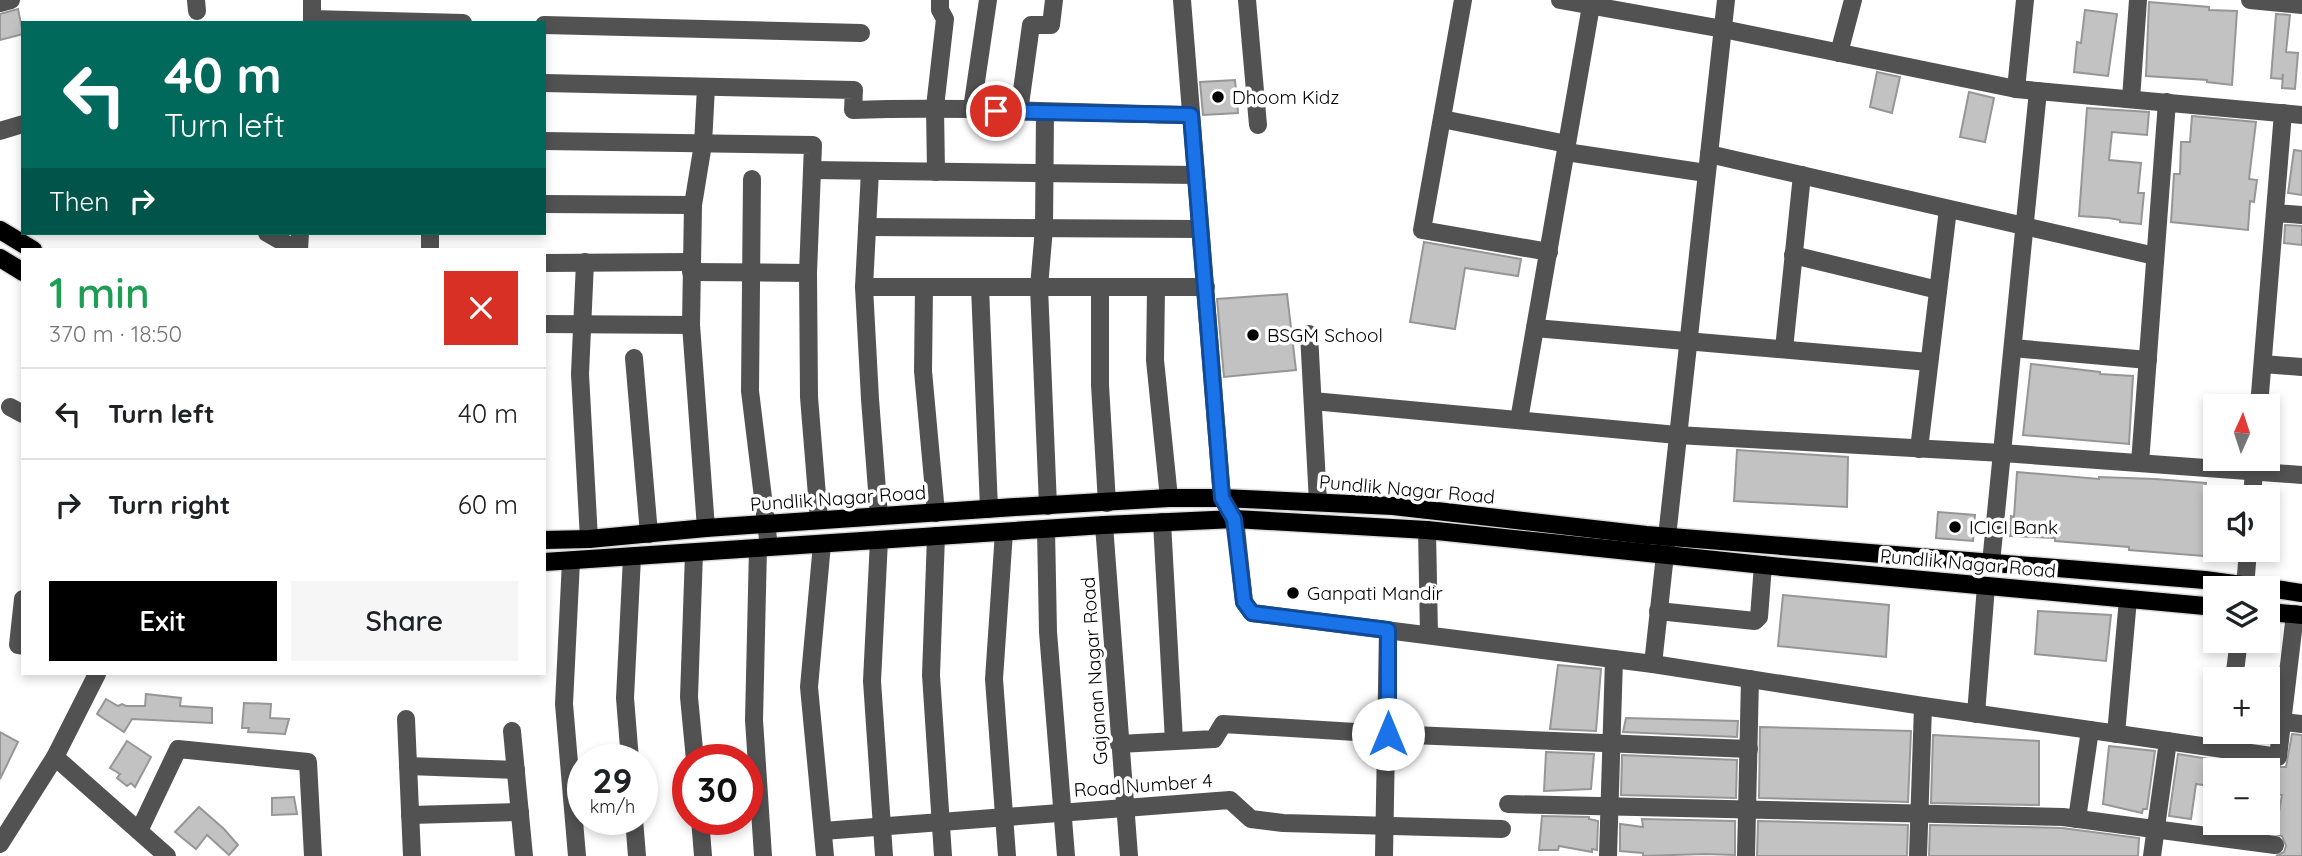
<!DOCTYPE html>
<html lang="en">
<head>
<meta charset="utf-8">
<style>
  body { margin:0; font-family:Quicksand,sans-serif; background:#f6f6f6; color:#202124; height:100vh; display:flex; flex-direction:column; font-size:26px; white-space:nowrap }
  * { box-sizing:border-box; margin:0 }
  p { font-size:23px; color:#757577 }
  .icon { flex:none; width:38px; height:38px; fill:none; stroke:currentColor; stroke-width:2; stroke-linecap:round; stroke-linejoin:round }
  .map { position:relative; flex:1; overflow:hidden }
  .sheet { position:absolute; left:21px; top:248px; width:525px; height:427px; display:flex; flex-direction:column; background:#fff; border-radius:0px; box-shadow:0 4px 10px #0003 }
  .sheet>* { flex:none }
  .top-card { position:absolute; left:21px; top:21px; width:525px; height:214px; border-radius:0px; box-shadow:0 4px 10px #0003; background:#00695c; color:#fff; overflow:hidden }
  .needle { width:46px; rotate:3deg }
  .fabs { position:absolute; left:2203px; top:394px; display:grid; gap:14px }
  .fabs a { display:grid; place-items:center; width:77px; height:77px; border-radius:0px; background:#fff; box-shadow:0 4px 10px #0003; font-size:35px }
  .speed { position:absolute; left:567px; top:744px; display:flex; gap:14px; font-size:35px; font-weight:700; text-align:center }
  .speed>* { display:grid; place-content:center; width:91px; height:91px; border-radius:50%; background:#fff; box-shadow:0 4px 10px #0003; line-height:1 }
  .speed small { font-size:18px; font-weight:400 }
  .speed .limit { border:10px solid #d22; background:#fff; color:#111 }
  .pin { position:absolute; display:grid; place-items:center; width:60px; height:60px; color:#fff; margin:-30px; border:4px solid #fff; border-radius:50%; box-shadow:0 2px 7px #0007 }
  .me { position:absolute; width:77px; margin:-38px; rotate:0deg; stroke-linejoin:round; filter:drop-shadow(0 0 5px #0008) }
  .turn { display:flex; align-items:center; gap:24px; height:147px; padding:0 28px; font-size:32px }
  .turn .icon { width:91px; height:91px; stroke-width:2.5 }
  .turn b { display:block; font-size:49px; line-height:60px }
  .then { display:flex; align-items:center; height:66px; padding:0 28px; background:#0003; gap:14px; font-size:26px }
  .round { display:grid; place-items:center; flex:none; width:74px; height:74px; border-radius:0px; background:#f6f6f6 }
  .head { display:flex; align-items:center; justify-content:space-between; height:119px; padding:0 28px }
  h1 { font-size:42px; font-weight:600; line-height:52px; color:#1e9e55 }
  .primary-button { display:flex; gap:14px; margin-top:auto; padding:14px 28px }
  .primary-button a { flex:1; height:80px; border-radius:0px; background:#000; color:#fff; font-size:28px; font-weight:600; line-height:80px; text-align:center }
  .primary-button a+a { background:#f6f6f6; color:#202124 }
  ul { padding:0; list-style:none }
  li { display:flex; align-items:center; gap:21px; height:91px; padding:0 28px; border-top:2px solid #e0e0e0 }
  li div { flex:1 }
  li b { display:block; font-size:26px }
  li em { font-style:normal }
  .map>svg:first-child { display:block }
</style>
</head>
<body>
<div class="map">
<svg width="2302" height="856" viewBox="0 0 2302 856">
  <rect width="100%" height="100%" fill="#fff"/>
  <g fill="#c2c2c2" stroke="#969696" stroke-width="2">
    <polygon points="2149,2 2209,7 2209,10 2237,11 2232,85 2207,82 2207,80 2146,76"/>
    <polygon points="18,9 23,34 0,40 0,14"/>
    <polygon points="2085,10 2117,14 2108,76 2074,72 2077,42 2081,43"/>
    <polygon points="2276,14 2290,15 2286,52 2298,53 2295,89 2282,88 2283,74 2282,79 2271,78"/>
    <polygon points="1877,72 1900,77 1892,113 1870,107"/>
    <polygon points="1235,80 1238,113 1203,115 1200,82"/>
    <polygon points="1969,92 1994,98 1985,142 1960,137"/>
    <polygon points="2087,108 2149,112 2147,135 2112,132 2109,160 2141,163 2138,193 2144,193 2141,224 2120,222 2120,220 2109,218 2079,216"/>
    <polygon points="2192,116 2256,122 2249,179 2257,180 2254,202 2250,201 2248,230 2171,222 2174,174 2180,174 2181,142 2190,142"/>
    <polygon points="2294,150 2302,151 2302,195 2288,193"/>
    <polygon points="2285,225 2302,226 2302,245 2284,243"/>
    <polygon points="1424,242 1521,259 1518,276 1465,268 1455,329 1410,322"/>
    <polygon points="1287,294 1296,370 1224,377 1217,299"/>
    <polygon points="2031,364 2100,372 2100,374 2133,376 2129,444 2023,435"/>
    <polygon points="1737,450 1848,457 1847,507 1734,501"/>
    <polygon points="2017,472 2099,479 2099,477 2155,479 2206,483 2205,491 2216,492 2216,557 2129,550 2129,547 2055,541 2055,538 2010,536 2011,516 2014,517"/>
    <polygon points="1938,512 1975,515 1973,541 1936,538"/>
    <polygon points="1783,595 1889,605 1886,657 1778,646"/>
    <polygon points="2038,611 2111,615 2106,661 2035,654"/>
    <polygon points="1558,665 1601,669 1596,731 1550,729"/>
    <polygon points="146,694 181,698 180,706 212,708 212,723 132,719 124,732 97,714 106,699 118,706 122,704 126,706 145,706"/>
    <polygon points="244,703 271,704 270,718 289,719 285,734 248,732 249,728 242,728"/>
    <polygon points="1626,718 1738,721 1737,737 1623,732"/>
    <polygon points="1760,727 1911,731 1908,802 1759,798"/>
    <polygon points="0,732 18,742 0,779"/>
    <polygon points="2292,734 2302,735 2302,856 2276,856 2284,852 2286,846 2282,836 2275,834 2282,795 2268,794 2268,767 2286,767"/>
    <polygon points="1933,735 2039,741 2039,805 1931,803"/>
    <polygon points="127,741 151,757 135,787 131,783 127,786 117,778 120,774 110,768"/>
    <polygon points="2109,746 2155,751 2147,809 2143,809 2142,813 2103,804"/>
    <polygon points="1546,752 1594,754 1591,789 1544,791"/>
    <polygon points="2178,754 2216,760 2216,787 2196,784 2191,819 2169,816"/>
    <polygon points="1622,755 1737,760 1736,798 1621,795"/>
    <polygon points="2218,760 2257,765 2257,770 2217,770"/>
    <polygon points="294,797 297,814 272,815 272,798"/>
    <polygon points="199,807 224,829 238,845 229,855 207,835 196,849 175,832"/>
    <polygon points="1542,816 1589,817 1589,819 1598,821 1597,850 1592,849 1592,852 1559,846 1558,850 1539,850"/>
    <polygon points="1642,819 1735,821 1735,855 1705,854 1643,856 1643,853 1620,851 1620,824 1643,827"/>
    <polygon points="1758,821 1908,825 1907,856 1757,856"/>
    <polygon points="1930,825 2062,828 2139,838 2138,856 1929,856"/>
  </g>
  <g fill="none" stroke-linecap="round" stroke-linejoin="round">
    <g stroke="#dbdbdb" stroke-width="21">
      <g id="major">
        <polyline points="0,230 33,250"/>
        <polyline points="0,258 23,272"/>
        <polyline points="544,540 589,539 706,528 1015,507 1169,498 1222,498 1393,506 1646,535 2205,580 2264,588"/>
        <polyline points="544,562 1104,525 1235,519 1427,530 1782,567 2216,607"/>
        <polyline points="2268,588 2302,593"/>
        <polyline points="2268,612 2302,615"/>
      </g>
    </g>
    <g stroke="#525252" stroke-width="18">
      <polyline points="196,0 197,11"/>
      <polyline points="1182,0 1222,498 1235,519 1244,602 1252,613 1653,664 1923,706 2278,757 2295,614"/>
      <polyline points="1247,0 1258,125"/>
      <polyline points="1463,0 1422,230 1549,252"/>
      <polyline points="1560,0 1723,29 2016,89 2302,115"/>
      <polyline points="2250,0 2302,5"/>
      <polyline points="0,3 11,0"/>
      <polyline points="312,19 463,23"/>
      <polyline points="312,23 312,0"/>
      <polyline points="544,25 861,33"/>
      <polyline points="1839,53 1853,0"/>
      <path d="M544,83L854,90L853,110C965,106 1078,113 1191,115"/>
      <polyline points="2016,89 2025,0"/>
      <polyline points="2131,99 2138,0"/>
      <polyline points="972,109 988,0"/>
      <polyline points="1019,112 1031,25 1051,25 1054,0"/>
      <polyline points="1045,112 1044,228 1039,287 1048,506"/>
      <polyline points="1442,119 1567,144"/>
      <polyline points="0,131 23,124"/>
      <polyline points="544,141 813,145 808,273 809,397 819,520"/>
      <polyline points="1566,152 1706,173"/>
      <polyline points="1709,154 2155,256"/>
      <polyline points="812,170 1196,175"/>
      <polyline points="870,171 864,287 870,399 879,516"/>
      <polyline points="936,172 935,107 945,19 940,10 940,0"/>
      <polyline points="752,179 750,391 769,547"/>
      <polyline points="544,204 693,205"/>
      <polyline points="2275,213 2302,215"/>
      <polyline points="867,227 1200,229"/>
      <polyline points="267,233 297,250"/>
      <polyline points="299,250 300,233"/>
      <polyline points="430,250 430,233"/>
      <polyline points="1793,255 1938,290"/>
      <polyline points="585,262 580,374 589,539"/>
      <polyline points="544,263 691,262"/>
      <polyline points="691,272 808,273"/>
      <polyline points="864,287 1206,287"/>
      <polyline points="924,287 923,371 936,513"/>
      <polyline points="980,287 989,509"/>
      <polyline points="1100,287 1100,385 1107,503"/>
      <polyline points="1156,288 1155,360 1169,498"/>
      <polyline points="544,324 691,325"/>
      <polyline points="1535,328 1929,362"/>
      <polyline points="1309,334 1318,502"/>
      <polyline points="2013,348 2148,360"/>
      <polyline points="1784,349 1802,175"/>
      <polyline points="634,358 649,534"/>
      <polyline points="2263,364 2302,367"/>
      <polyline points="1313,401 1677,435 2002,453 2302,475"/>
      <polyline points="2259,406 2283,113"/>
      <polyline points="10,407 23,414"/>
      <polyline points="1519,420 1592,0"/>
      <polyline points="1919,449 1948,209"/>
      <polyline points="2140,463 2167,102"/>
      <polyline points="2252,497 2255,458"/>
      <polyline points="1162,522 1174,741"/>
      <polyline points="1104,525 1129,856"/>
      <polyline points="706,528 691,325 693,205 703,144 706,87"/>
      <polyline points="1046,529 1048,632 1066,856"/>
      <polyline points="1427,530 1429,635"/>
      <polyline points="1004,532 994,679 1007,856"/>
      <polyline points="936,536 931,675 943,856"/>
      <polyline points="879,540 872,681 884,856"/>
      <polyline points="822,544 809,687 825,856"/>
      <polyline points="758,548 754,720 763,856"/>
      <polyline points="694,553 689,697 695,760"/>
      <polyline points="571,561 564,704 577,856"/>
      <polyline points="1991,563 2038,91"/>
      <polyline points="2245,588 2248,550"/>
      <polyline points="23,599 18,645 23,646"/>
      <polyline points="1658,611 1755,621 1759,617 1763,565"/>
      <polyline points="1653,664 1726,0"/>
      <polyline points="2234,679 2239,640"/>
      <polyline points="1976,714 1986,586"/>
      <polyline points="406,719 412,856"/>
      <polyline points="2283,722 2302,724"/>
      <polyline points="512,731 524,856"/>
      <polyline points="2116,734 2128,599"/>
      <polyline points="1119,744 1214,739 1223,724 1388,734 1749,749"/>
      <polyline points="2226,749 2228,732"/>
      <polyline points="55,757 167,856"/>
      <polyline points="630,760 625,698 632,557"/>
      <polyline points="408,766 516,770"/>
      <polyline points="1508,804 2063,817 2275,845"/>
      <polyline points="410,815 520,812"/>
      <polyline points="634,819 637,856"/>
      <polyline points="700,819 703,856"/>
      <polyline points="2077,819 2090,730"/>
      <polyline points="139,831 178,749 308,762 313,856"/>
      <polyline points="823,831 1230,800 1251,819 1283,823 1502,829"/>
      <polyline points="0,844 55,757 97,674"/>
      <polyline points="1384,856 1388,630"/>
      <polyline points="1608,856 1614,659"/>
      <polyline points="1746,856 1750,679"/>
      <polyline points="1918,856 1923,706"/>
      <polyline points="2152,856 2168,741"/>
    </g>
    <use href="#major" stroke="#000" stroke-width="18"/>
  </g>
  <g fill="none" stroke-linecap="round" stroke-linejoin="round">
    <g stroke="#114b97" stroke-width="18">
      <polyline id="route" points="996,111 1191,115 1222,498 1234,519 1244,602 1252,613 1388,630 1388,734"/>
    </g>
    <use href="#route" stroke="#1a73e8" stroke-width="12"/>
  </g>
  <g fill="#000" stroke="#fff" stroke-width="2.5">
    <circle cx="1218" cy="97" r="7"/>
    <circle cx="1253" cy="335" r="7"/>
    <circle cx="1955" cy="527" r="7"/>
    <circle cx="1293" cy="593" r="7"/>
  </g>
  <g text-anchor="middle" stroke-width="7" stroke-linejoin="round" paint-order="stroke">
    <g font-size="19" fill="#000" stroke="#fff" text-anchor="start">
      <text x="1232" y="104">Dhoom Kidz</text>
      <text x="1267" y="342">BSGM School</text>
      <text x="1969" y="534">ICICI Bank</text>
      <text x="1307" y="600">Ganpati Mandir</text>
    </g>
    <g font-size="19" fill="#000" stroke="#fff">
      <text transform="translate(1407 489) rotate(5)" y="7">Pundlik Nagar Road</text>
      <text transform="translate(838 498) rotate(-4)" y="7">Pundlik Nagar Road</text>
      <text transform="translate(1968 563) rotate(5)" y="7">Pundlik Nagar Road</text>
      <text transform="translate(1094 671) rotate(-94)" y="7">Gajanan Nagar Road</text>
      <text transform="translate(1143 785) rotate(-4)" y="7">Road Number 4</text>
    </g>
  </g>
</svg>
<div class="fabs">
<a><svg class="needle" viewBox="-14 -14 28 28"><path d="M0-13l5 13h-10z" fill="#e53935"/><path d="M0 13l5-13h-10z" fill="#757577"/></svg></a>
<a><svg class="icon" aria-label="sound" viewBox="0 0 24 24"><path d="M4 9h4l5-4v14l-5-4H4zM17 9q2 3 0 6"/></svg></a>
<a><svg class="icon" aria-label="layers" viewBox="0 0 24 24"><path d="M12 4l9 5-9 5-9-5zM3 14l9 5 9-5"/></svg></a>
<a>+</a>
<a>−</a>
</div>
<div class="speed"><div>29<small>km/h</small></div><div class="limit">30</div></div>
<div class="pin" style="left:996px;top:111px;background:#d93025"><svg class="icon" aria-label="arrive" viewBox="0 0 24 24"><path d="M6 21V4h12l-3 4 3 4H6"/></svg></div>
<svg class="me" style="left:1388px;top:734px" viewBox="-20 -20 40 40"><circle r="19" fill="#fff"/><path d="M0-13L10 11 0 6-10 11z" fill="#1a73e8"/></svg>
<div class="top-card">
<div class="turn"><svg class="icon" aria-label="left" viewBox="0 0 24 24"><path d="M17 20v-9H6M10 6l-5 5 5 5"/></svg><div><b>40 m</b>Turn left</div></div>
<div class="then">Then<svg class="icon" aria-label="right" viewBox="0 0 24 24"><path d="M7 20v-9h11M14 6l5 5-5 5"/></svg></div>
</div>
<section class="sheet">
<div class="head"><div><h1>1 min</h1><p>370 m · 18:50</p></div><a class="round" style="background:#d93025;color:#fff"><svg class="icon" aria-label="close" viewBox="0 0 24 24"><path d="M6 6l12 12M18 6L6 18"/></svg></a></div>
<ul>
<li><svg class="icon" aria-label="left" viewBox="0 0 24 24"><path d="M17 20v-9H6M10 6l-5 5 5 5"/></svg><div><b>Turn left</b></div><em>40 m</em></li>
<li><svg class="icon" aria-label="right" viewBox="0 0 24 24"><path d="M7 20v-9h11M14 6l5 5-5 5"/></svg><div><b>Turn right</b></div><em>60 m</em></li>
</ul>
<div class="primary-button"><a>Exit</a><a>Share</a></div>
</section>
</div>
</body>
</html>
